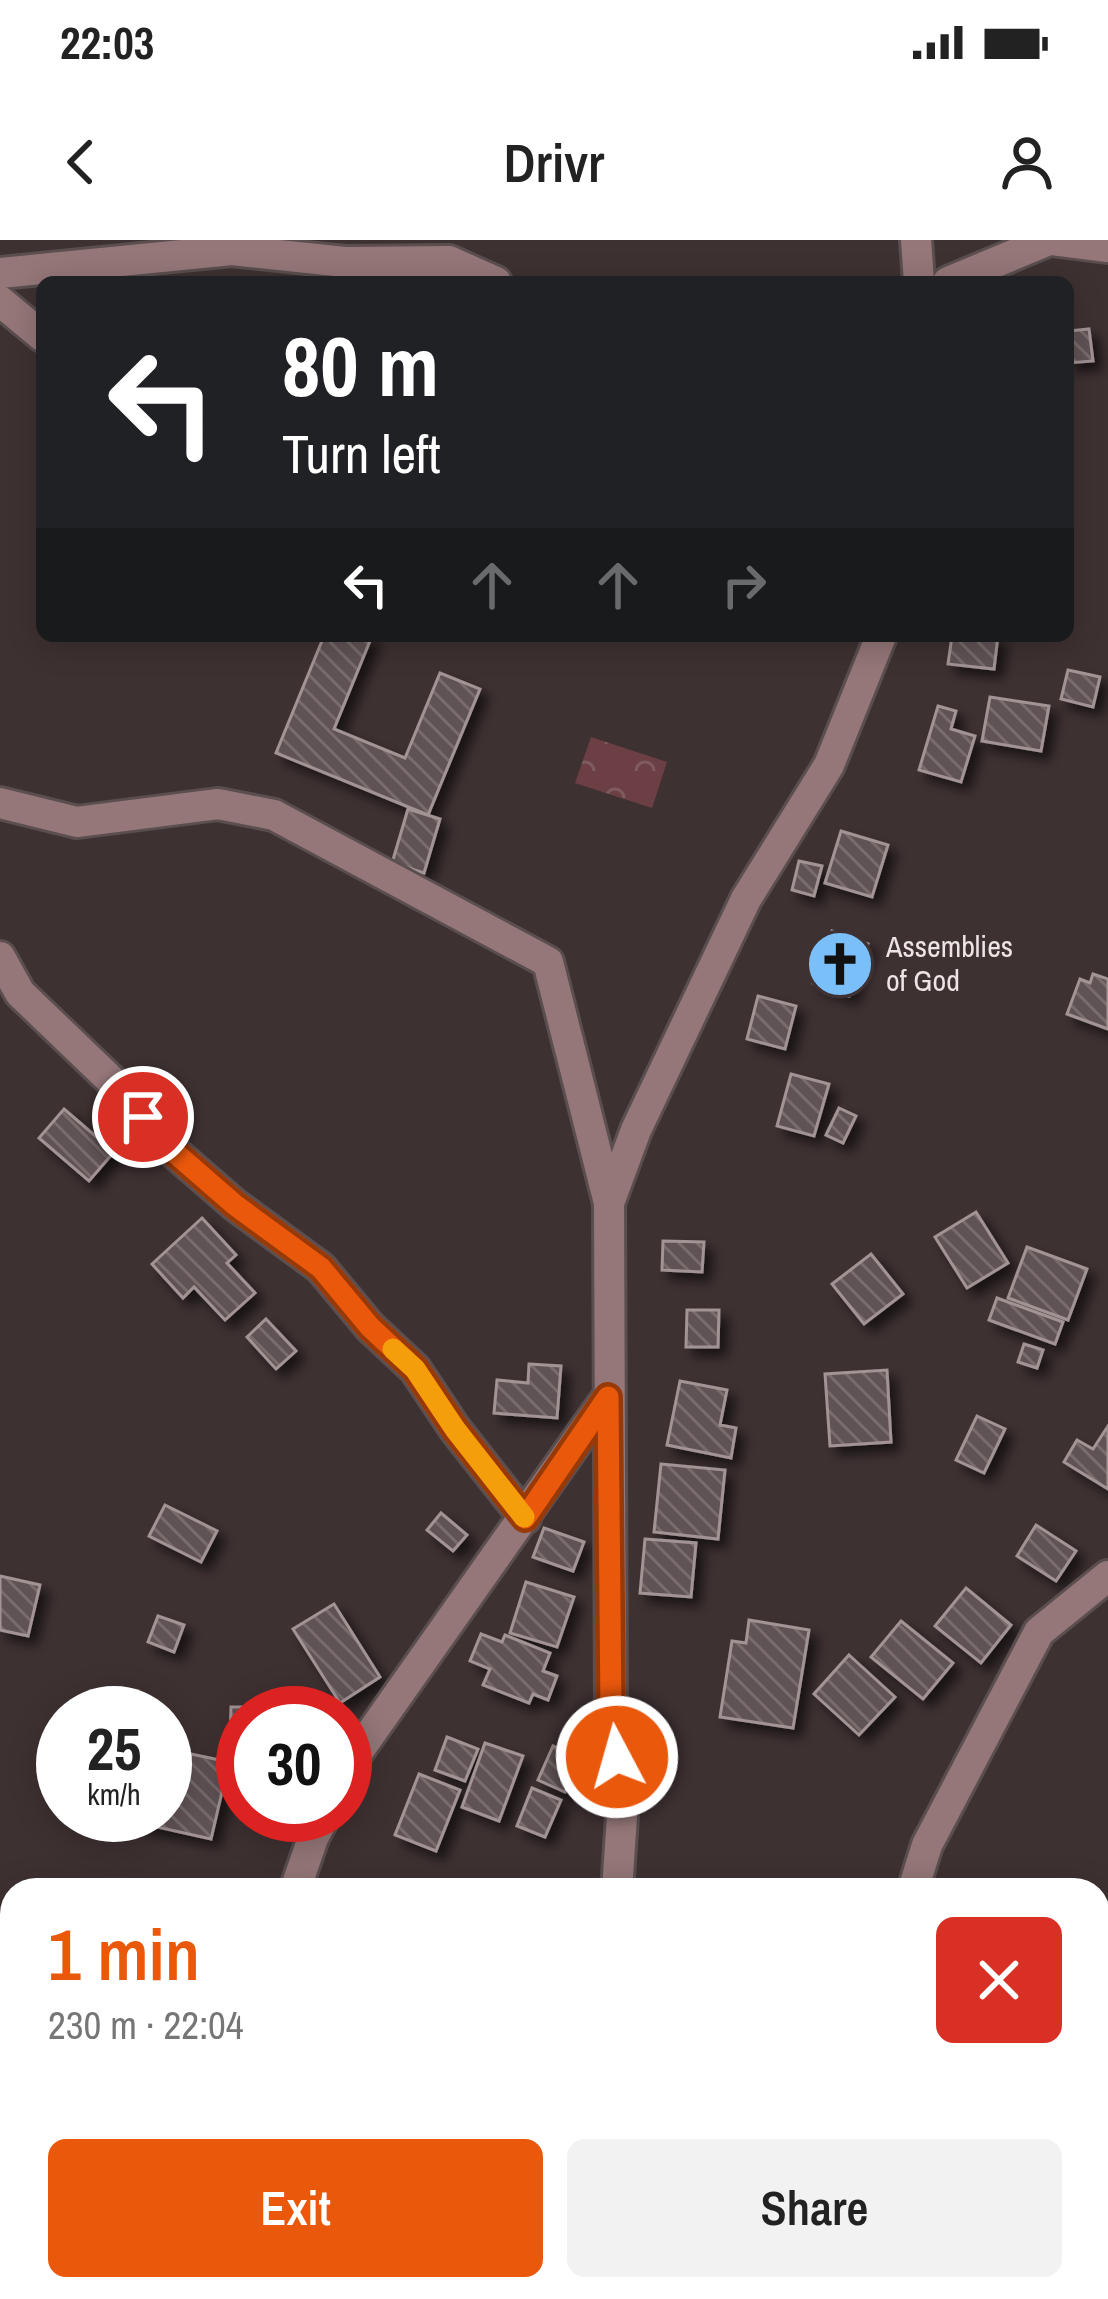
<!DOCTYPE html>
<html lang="en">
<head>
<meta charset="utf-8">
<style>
  body { margin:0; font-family:"Archivo Narrow",sans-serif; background:#f2f2f2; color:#222; height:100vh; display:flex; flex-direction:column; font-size:45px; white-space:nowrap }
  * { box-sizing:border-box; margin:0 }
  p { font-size:39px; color:#767676 }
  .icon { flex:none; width:66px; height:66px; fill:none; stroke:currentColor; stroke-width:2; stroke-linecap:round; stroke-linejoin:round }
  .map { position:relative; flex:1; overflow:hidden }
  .panel { position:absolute; left:0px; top:1638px; width:1110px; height:423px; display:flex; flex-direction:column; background:#fff; border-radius:36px 36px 0 0; box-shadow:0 6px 30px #0003 }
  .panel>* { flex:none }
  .hud { position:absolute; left:36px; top:36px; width:1038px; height:366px; border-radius:18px; box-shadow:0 6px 30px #0003; background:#202124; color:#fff; overflow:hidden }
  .speed { position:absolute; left:36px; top:1446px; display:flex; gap:24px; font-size:60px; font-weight:700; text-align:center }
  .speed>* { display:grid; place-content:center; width:156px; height:156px; border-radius:50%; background:#fff; box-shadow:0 6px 30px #0003; line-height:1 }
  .speed small { font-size:30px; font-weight:400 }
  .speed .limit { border:18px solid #d22; background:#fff; color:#111 }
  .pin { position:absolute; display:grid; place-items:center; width:102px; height:102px; color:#fff; margin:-51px; border:6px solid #fff; border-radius:50%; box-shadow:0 3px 12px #0007 }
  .me { position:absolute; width:132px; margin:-66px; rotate:354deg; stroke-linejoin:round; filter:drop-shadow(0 0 9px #0008) }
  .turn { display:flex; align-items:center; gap:42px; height:252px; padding:0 48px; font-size:54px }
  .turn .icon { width:156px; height:156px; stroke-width:2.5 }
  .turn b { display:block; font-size:84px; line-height:102px }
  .lanes { display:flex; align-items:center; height:114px; padding:0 48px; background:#0003; justify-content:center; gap:60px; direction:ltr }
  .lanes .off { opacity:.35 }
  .round { display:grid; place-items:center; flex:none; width:126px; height:126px; border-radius:18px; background:#f2f2f2 }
  .overview { display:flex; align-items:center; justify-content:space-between; height:204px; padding:0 48px }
  h1 { font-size:72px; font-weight:600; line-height:90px; color:#ea580c }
  .cta { display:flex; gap:24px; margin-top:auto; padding:24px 48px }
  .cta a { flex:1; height:138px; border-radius:18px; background:#ea580c; color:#fff; font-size:48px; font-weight:600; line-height:138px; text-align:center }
  .cta a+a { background:#f2f2f2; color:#222 }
  .status { display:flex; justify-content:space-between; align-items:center; height:84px; padding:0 60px; background:#fff; direction:ltr }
  .status svg { height:33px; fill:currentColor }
  header { display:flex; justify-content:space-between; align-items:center; height:156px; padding:0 48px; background:#fff; font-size:54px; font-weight:600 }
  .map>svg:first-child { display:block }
</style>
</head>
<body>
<div class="status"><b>22:03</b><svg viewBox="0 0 49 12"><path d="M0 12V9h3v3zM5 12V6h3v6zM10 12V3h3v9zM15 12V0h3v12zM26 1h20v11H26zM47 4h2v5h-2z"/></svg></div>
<header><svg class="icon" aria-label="back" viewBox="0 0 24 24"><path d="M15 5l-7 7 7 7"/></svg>Drivr<svg class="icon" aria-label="person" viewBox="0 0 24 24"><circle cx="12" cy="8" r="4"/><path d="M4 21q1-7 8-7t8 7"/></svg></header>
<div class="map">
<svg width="1108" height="2059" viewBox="0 0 1108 2059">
  <defs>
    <pattern id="wetland-marsh" width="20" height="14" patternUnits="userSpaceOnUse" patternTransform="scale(3)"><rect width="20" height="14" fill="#6b3f43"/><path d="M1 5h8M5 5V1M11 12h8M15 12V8" fill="none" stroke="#805b5e"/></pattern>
    <pattern id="park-crowns" width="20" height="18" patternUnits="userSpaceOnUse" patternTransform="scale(3)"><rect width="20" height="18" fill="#6b3f43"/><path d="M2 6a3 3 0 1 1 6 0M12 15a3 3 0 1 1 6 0" fill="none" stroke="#805b5e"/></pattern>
    <pattern id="building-back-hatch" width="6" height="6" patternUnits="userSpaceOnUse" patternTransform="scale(3)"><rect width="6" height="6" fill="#615354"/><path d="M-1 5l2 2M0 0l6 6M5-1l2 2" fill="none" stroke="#786c6c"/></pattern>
    <filter id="shadow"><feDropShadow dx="8" dy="8" stdDeviation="6" flood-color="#0009"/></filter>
  </defs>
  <rect width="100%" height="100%" fill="#3e3132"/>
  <polygon fill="url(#wetland-marsh)" points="1098,1689 1108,1693 1108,2059 892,2059 896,2049 1098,2049"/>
  <polygon fill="url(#park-crowns)" points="591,497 667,522 652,568 575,543"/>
  <g fill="url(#building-back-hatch)" stroke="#a29394" stroke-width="3" filter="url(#shadow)">
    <polygon points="1089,89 1093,121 1068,123 1068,91"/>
    <polygon points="324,396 372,396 334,489 405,518 440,433 480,449 428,575 276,513"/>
    <polygon points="952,396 998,396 994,429 948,424"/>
    <polygon points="1068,430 1100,437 1093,467 1061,459"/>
    <polygon points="990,457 1049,466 1041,511 982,501"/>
    <polygon points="938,466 956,471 951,489 975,496 961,542 919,530"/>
    <polygon points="408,569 440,579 424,633 392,623"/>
    <polygon points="841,591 888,605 872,657 825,643"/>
    <polygon points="799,621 822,626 814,656 792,650"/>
    <polygon points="832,691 868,704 849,756 813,743"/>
    <polygon points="1093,734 1108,739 1108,789 1067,774 1080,739 1090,743"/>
    <polygon points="758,756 796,766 785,809 747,799"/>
    <polygon points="791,834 829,844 814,896 777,886"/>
    <polygon points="839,868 856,876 843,903 826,895"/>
    <polygon points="64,869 114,912 89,941 39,898"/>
    <polygon points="976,972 1008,1023 967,1048 935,997"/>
    <polygon points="202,978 236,1015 227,1023 255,1053 225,1080 194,1047 183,1058 152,1024"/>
    <polygon points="663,1001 704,1002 702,1032 662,1030"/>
    <polygon points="1027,1007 1087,1029 1068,1080 1008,1058"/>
    <polygon points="871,1014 903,1054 864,1084 832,1044"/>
    <polygon points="997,1058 1063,1082 1055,1104 989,1080"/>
    <polygon points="687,1070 719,1070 718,1107 686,1107"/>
    <polygon points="266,1079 296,1111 276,1129 247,1097"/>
    <polygon points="1024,1104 1043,1110 1037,1128 1018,1122"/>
    <polygon points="529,1124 561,1126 557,1178 494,1173 497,1140 528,1143"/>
    <polygon points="887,1130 891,1202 830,1206 825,1134"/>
    <polygon points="680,1141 727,1150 720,1185 736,1188 731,1218 667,1205"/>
    <polygon points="977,1176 1005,1189 984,1233 956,1220"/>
    <polygon points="1108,1186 1108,1249 1064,1222 1077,1200 1093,1209"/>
    <polygon points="661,1224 725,1230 718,1299 654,1292"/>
    <polygon points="165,1265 217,1291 201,1322 149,1296"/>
    <polygon points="441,1273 467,1295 453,1311 427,1290"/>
    <polygon points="1036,1285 1076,1311 1056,1341 1017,1316"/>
    <polygon points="544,1288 584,1302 573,1331 533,1317"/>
    <polygon points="645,1299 696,1303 691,1357 640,1353"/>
    <polygon points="0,1336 40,1345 28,1396 0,1390"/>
    <polygon points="526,1342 574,1357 557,1407 510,1393"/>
    <polygon points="966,1348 1011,1385 981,1423 935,1386"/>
    <polygon points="334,1364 380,1437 340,1463 293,1389"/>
    <polygon points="158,1376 184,1385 174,1412 148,1402"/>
    <polygon points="749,1380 809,1390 793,1488 720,1477 732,1401 746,1403"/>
    <polygon points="901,1381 953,1423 923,1459 871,1417"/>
    <polygon points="481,1394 502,1402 505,1395 550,1413 543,1431 557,1436 548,1460 533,1454 529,1463 483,1445 490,1429 470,1421"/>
    <polygon points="849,1415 895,1457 859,1495 814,1454"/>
    <polygon points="231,1467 252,1467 252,1473 243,1473 243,1494 230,1494"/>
    <polygon points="447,1497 478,1509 465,1541 435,1530"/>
    <polygon points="485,1503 523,1516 499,1581 462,1567"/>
    <polygon points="553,1506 580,1517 565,1552 538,1540"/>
    <polygon points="191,1514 229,1522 211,1599 130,1581 132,1575 165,1575 165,1543 183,1547"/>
    <polygon points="419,1534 460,1550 436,1611 395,1595"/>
    <polygon points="532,1548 561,1560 545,1597 517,1586"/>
    <polygon points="0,1765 12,1768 12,1812 0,1809"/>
    <polygon points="0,1860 4,1861 1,1873 12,1876 12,1947 0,1944"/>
  </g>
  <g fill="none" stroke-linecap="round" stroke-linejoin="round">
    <g stroke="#5a4e4f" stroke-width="36">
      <g id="minor">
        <polyline points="916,0 919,42"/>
        <polyline points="1052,0 1108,7"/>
        <polyline points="0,33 232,10 345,22 449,21 496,42"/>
        <polyline points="948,42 1049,0"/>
        <polyline points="0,61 42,96"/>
        <polyline points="0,563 77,582 218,564 274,575 548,722 609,963"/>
        <polyline points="0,717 20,753 120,849 166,905 235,965 321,1028 370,1087 415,1129 455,1189 525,1278"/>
        <polyline points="345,1537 357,1513 608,1157"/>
        <polyline points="295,1650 313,1598 325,1575"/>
        <polyline points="617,1650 623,1562 611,1472 609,963 636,890 746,659 829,525 881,396"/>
        <polyline points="913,1650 927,1605 1039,1392 1108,1336"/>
        <polyline points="152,2059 154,2049"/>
        <polyline points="759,2059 765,2049"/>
      </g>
    </g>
    <use href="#minor" stroke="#957779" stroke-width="30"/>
  </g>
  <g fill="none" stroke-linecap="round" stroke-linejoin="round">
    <g stroke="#983908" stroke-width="30">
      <polyline id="route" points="143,877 166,905 235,965 321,1028 370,1087 415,1129 455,1189 525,1278 608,1157 611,1472 617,1517"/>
    </g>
    <use href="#route" stroke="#ea580c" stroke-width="21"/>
    <polyline stroke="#f59e0b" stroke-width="21" points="393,1109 415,1129 455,1189 524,1277"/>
  </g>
  <defs>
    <g id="church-disc" transform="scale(3.45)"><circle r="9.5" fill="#7abff8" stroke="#3e3132"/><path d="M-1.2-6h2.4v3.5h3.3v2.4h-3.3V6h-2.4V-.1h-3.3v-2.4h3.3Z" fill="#111"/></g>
  </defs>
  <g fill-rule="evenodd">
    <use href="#church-disc" x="840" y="724"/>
  </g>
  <g text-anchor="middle" stroke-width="9" stroke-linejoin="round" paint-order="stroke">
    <g font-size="30" fill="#ede5e5" stroke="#3e3132" text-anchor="start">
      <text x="886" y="717">Assemblies<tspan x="886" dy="34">of God</tspan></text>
    </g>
  </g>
</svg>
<div class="speed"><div>25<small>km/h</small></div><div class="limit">30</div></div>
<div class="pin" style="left:143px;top:877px;background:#d93025"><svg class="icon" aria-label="arrive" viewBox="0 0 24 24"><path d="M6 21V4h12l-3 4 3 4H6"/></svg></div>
<svg class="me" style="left:617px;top:1517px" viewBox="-20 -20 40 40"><circle r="17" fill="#ea580c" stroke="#fff" stroke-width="3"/><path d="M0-11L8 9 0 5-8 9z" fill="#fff"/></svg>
<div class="hud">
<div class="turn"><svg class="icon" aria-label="left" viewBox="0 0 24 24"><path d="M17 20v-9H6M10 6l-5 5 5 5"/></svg><div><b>80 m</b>Turn left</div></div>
<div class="lanes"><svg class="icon" aria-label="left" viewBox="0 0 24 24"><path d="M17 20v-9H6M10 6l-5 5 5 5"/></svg><svg class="icon off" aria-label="ahead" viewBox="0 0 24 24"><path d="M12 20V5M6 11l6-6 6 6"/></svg><svg class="icon off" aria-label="ahead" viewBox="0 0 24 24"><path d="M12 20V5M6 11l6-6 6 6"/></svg><svg class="icon off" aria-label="right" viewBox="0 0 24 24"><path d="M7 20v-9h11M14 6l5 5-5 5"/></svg></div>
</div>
<section class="panel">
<div class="overview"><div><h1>1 min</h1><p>230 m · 22:04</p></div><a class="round" style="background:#d93025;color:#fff"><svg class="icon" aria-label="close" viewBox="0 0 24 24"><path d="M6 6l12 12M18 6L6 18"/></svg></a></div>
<div class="cta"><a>Exit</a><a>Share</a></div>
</section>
</div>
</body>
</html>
